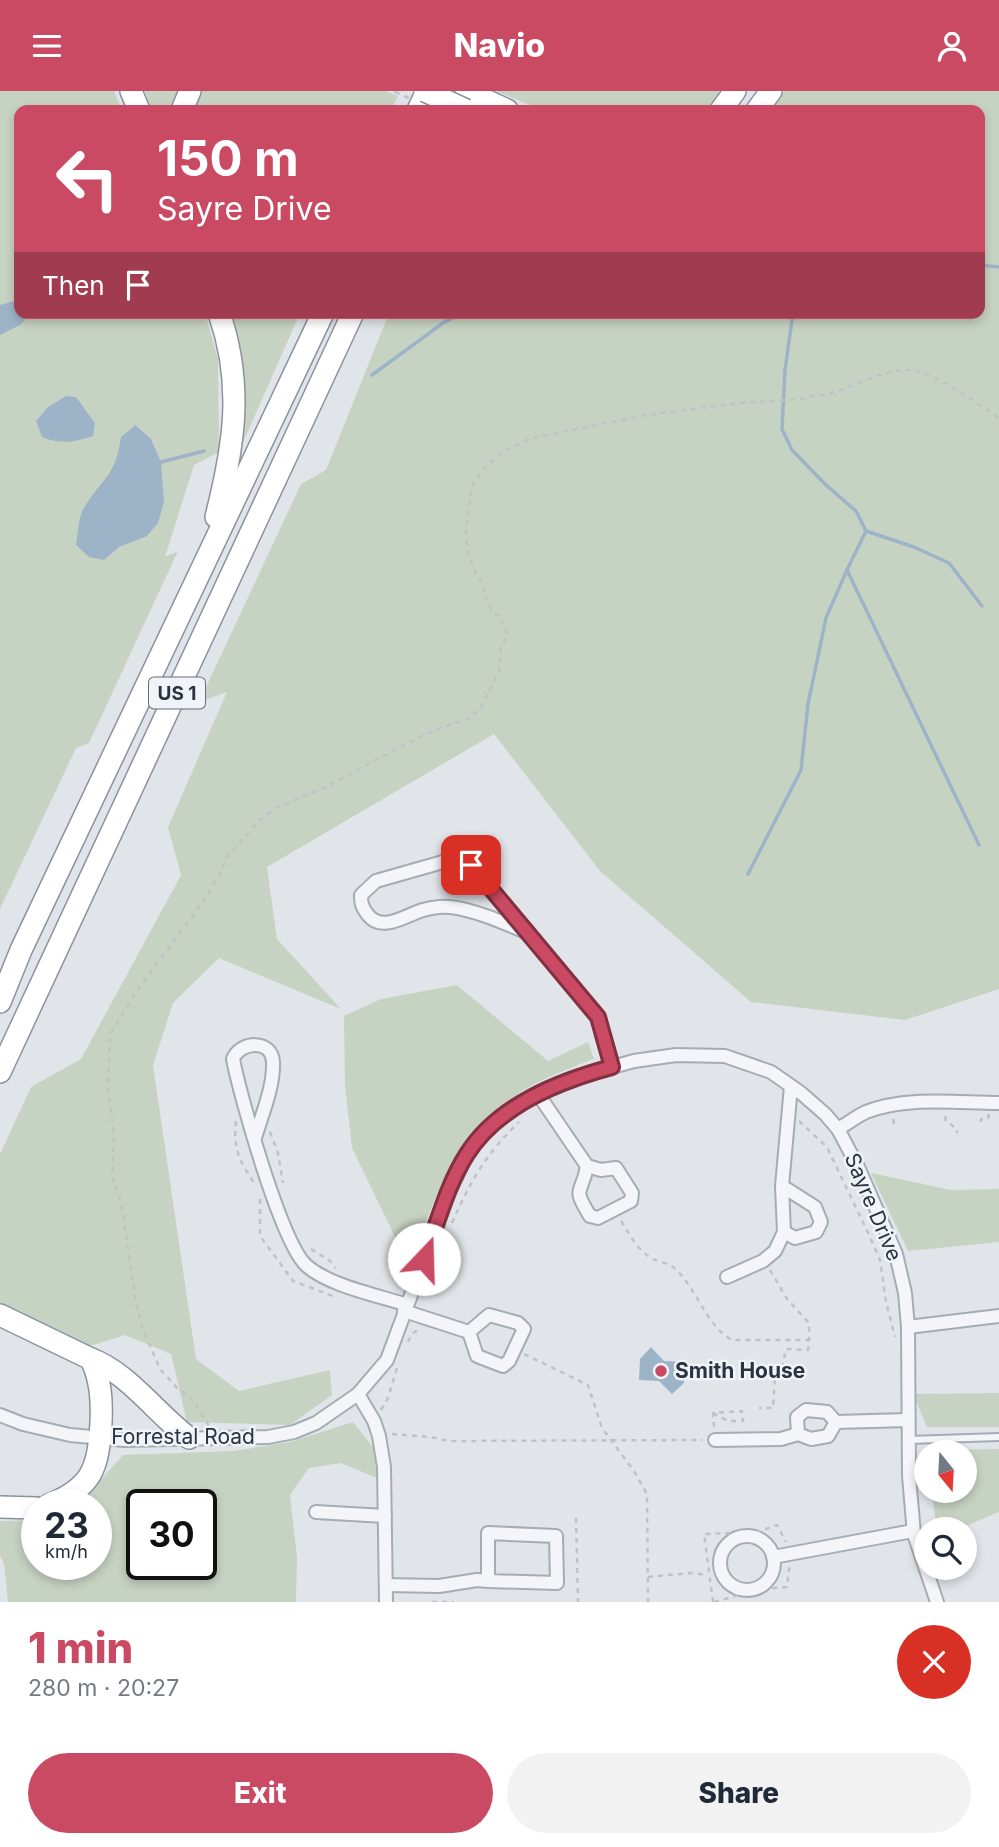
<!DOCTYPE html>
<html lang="en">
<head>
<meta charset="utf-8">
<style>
  body { margin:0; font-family:Inter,sans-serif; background:#f2f2f3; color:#1f2937; height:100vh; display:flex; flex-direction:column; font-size:26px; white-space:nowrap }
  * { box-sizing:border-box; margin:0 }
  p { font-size:23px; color:#747a83 }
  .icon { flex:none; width:38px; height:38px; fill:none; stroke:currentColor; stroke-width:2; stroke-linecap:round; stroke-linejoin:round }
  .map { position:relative; height:1511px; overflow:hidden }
  .drawer { display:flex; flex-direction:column; background:#fff; flex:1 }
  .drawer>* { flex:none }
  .guide { position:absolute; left:14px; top:14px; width:971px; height:214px; border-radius:14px; box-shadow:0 4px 10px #0003; background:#ca4a63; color:#fff; overflow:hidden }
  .needle { width:46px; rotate:162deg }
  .tools { position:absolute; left:914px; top:1349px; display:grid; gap:14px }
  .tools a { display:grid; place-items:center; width:63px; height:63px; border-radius:50%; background:#fff; box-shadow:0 4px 10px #0003; font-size:35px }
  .speed { position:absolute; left:21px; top:1398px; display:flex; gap:14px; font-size:35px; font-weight:700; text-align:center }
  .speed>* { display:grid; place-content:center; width:91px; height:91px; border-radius:50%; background:#fff; box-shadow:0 4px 10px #0003; line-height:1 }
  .speed small { font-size:18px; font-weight:400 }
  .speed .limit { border:4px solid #111; border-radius:10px; background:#fff; color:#111 }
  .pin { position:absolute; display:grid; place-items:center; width:60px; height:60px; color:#fff; margin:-30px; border-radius:14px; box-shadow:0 4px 10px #0006 }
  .me { position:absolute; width:77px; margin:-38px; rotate:21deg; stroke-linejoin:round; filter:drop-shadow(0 0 5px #0008) }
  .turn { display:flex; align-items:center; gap:24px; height:147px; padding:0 28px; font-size:32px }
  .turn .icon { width:91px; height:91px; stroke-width:2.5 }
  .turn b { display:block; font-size:49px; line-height:60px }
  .then { display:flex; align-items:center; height:66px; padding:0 28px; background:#0003; gap:14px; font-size:26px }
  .round { display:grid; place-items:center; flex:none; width:74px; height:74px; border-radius:37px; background:#f2f2f3 }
  .overview { display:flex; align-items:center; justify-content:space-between; height:119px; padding:0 28px }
  h1 { font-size:42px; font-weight:800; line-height:52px; color:#ca4a63 }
  .button { display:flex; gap:14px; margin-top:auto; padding:14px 28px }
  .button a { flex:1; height:80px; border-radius:42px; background:#ca4a63; color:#fff; font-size:28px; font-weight:800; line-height:80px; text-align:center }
  .button a+a { background:#f2f2f3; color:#1f2937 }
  header { display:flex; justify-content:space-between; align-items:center; height:91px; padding:0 28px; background:#ca4a63; color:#fff; font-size:32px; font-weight:800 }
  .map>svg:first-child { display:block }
</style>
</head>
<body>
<header><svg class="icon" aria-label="menu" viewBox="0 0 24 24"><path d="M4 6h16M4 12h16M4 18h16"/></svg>Navio<svg class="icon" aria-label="person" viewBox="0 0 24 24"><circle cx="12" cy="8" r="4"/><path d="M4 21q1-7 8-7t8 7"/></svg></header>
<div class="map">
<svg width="999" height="1511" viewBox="0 0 999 1511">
  <rect width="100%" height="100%" fill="#e1e5e9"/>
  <g fill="#c7d3c2" fill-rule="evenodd">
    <polygon points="0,0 114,0 122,19 19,19 19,222 205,222 218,268 219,361 194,374 165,466 178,460 89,652 76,657 0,818"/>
    <polygon points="145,0 180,0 171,19 152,19"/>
    <polygon points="201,0 385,0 398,5 391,19 191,19"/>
    <polygon points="496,0 724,0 705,19 542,19"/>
    <polygon points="784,0 999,0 999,898 905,929 751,911 600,780 494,643 267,776 277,848 341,918 219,867 173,912 153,974 196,1268 239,1300 330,1279 332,1304 290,1334 187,1331 171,1263 125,1244 87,1256 0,1217 0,1063 31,996 81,968 181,784 168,736 227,601 199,611 301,393 326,379 389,222 980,222 980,19 773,19"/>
    <polygon points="228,222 300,222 241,356 239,251"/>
    <path d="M457,894L548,970L588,951L594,968C565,979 537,989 512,1007C450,1048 427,1128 403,1194L396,1148L352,1057L345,995L344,925L381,908Z"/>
    <polygon points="871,1082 951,1099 999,1098 999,1151 908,1160"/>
    <polygon points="999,1302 999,1336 927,1336 913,1303"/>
    <path d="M353,1331L374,1357L377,1387L341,1372L309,1377L290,1404L297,1466L296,1511H8L4,1473L0,1465V1430L37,1429V1474H96V1414H78L123,1364L234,1360L290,1351ZM142,1414H201V1474H142Z"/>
    <polygon points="999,1358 999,1421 959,1438 937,1438 931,1400 964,1400 964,1362 926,1362 925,1359"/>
  </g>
  <g fill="#9db4c8">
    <polygon points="19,203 19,222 32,222 20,234 0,244 0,214 17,209"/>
    <path d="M66,305L76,306L95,332L93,345C74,351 61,354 42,346L36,330L48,316Z"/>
    <path d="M135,334L151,348L161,371L164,411L158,432L147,445L119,456L104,469L89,466L76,454C78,443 78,425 85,415C104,385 115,386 121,346Z"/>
    <polygon points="651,1256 664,1270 684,1271 684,1292 672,1303 659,1290 639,1289 640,1268"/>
  </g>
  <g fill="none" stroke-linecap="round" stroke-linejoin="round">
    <g stroke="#9db4c8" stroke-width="3.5">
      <polyline points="980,174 999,176"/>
      <polyline points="793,222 785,279 782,338 792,359 826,394 856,420 866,440 847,479 979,754"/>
      <polyline points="372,284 443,232 462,222"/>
      <polyline points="161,371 204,360"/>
      <polyline points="866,440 914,456 949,472 982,515"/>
      <polyline points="748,783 801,679 808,613 826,527 847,479"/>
    </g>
    <g stroke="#a6acb3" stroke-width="10">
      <polyline id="service" points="908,1349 999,1346"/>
    </g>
    <g stroke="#a6acb3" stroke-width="16">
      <g id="minor">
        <path d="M528,842C507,833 473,818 450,816C442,815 430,817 423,819C406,824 382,842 368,824C362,816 361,813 361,804L376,790L457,767L471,774L598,926L613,976"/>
        <polyline points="538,1003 587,1075"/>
        <path d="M838,1038C847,1033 857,1025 866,1021C907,1005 957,1012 999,1012"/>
        <path d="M255,1047C262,1023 274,996 273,971C272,948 240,950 233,968C240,1005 282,1154 307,1175C330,1195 377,1204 407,1214"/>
        <path d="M587,1075L601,1079L616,1077L632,1102L631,1110L598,1127L590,1125C571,1094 582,1105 587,1075Z"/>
        <polyline points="782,1095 815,1116 821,1131 816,1141 795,1147 784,1141 782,1095 791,995"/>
        <polyline points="727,1186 763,1170 775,1160 784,1141"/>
        <polyline points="404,1220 469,1241"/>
        <polygon points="489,1224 518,1232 524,1238 509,1270 503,1275 477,1265 469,1241"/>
        <polyline points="908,1236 999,1225"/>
        <polyline points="358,1303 374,1330 379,1345 384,1376 386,1511"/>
        <polyline points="0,1324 23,1333 70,1344 124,1349 268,1346 294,1341 316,1332 358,1303 387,1269 450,1099 467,1063 489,1036 533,1005 591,982 634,970 676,964 725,965 771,981 801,1002 825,1023 838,1038 858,1076 896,1163 905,1202 908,1236 909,1385 914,1443 937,1511"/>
        <polyline points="836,1331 828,1345 811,1348 798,1343 797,1326 806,1319 827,1321 836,1331 908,1329"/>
        <polyline points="715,1349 781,1348 798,1343"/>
        <polyline points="316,1421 385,1425"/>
        <circle cx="747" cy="1472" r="27"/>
        <polyline points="773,1466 913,1440"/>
        <polyline points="386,1494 439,1495 477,1489 488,1490 557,1492 556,1445 488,1442 488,1490"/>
      </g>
    </g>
    <g stroke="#89939f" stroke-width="24">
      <g id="trunk">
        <polyline points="131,0 139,19"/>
        <polyline points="466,0 507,19"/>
        <polyline points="182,19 190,0"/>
        <polyline points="418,19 427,0"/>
        <polyline points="721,19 735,0"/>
        <polyline points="757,19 771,0"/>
        <path d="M216,426C234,355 244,294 219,222"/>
        <polyline points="0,911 21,859 323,222"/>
        <polyline points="0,981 353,222"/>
        <path d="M0,1224L91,1268C101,1289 102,1310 101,1332C98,1377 93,1396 49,1414"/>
        <path d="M91,1268C127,1281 157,1323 189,1347"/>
        <polyline points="0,1416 37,1417"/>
      </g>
    </g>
    <g stroke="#bfc3c8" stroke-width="2.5" stroke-dasharray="5 5" stroke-linecap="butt">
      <polyline points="394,0 395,1"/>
      <polyline points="945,1025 946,1030 957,1038 957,1042"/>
      <polyline points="893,1028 895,1037"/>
      <path d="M236,1030C233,1058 239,1069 254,1092"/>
      <polyline points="799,1030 827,1056 870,1146 880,1169 886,1211 895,1246"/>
      <polyline points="981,1031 981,1028 988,1028 989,1022"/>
      <polyline points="270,1041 278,1062 283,1092"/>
      <polyline points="260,1108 260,1145 293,1190 333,1205"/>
      <path d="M621,1130C631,1145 637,1159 653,1168C659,1171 668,1172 673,1176C697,1196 705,1234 732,1249H809L808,1259L786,1258L781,1281L775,1285L773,1317H759"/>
      <path d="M452,1132C471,1089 485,1064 519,1031"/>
      <polyline points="311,1158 329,1169 336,1177"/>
      <polyline points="770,1179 787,1208 809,1232 809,1249"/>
      <polyline points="408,1251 412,1243 419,1238"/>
      <polyline points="524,1263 588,1294 602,1337 634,1380 647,1403 648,1511"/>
      <polyline points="381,1319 388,1307 397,1277"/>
      <polyline points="713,1322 728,1330 743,1330 742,1320 713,1322 714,1336"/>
      <path d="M209,1335L193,1309L177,1297L160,1278L143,1239L137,1217L121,1111L112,1085L114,1043L108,998L110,943L139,897L192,826L221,782L226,767L261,728L278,716L328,695L400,656L442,636L466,629L480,618L499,580L501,556L508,544L499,525L492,521L485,504L483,494L475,480L467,458L466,440L472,394L485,376L504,360L529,348L641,325L739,312L802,308C813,303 823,306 834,301C852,295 883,281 902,279C931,276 975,312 999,327"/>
      <polyline points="392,1343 431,1346 449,1350 703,1349"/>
      <polyline points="576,1427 578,1511"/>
      <polyline points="648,1486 690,1482 708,1484"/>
      <polyline points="432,1511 454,1511"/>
      <polyline points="713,1511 704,1443 757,1441 777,1434 786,1451"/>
      <polyline points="714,1511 761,1498 787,1496 789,1478 792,1475"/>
    </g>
    <use href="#service" stroke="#f3f5f8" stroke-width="6"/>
    <use href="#minor" stroke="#f3f5f8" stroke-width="12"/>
    <use href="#trunk" stroke="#fff" stroke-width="21"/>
    <g stroke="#89939f" stroke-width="24" stroke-linecap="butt">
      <polyline id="trunk-bridge" points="425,0 466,19"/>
    </g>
    <polyline stroke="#bfc3c8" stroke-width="2.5" stroke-dasharray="5 5" stroke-linecap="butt" points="395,1 411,8"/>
    <use href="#trunk-bridge" stroke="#fff" stroke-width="21"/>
  </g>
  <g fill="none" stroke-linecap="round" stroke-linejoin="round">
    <g stroke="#833040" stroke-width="18">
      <path id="route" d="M424,1168C437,1134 447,1094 467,1063C498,1014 559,990 612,976L598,926L471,774"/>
    </g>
    <use href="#route" stroke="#ca4a63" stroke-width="12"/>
  </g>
  <circle fill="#ca4a63" stroke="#f0f3f7" stroke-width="2.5" cx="661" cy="1280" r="7"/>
  <g text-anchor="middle" stroke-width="5" stroke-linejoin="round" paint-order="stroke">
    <rect fill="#f0f3f7" stroke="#656d77" stroke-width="2" x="149" y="586.5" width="56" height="31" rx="5"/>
    <g font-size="19" font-weight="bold" fill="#2a3340">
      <text x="177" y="609">US 1</text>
    </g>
    <g font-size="21" fill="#2a3340" stroke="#f0f3f7">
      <text transform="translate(873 1116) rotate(67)" y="7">Sayre Drive</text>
      <text x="183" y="1353">Forrestal Road</text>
    </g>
    <g font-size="21" font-weight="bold" fill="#2a3340" stroke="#f0f3f7" text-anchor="start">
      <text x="675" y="1287">Smith House</text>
    </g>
  </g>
</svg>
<div class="tools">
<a><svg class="needle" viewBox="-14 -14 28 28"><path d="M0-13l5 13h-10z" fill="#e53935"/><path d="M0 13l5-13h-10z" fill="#747a83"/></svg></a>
<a><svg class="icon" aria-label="search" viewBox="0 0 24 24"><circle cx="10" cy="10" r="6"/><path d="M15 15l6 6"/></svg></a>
</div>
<div class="speed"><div>23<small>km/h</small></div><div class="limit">30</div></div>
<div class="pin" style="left:471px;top:774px;background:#d93025"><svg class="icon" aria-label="arrive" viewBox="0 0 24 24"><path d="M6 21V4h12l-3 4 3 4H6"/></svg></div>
<svg class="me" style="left:424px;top:1168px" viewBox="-20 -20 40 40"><circle r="19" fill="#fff"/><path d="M0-13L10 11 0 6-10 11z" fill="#ca4a63"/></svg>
<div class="guide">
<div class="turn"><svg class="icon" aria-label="left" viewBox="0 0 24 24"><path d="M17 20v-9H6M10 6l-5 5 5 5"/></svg><div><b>150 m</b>Sayre Drive</div></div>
<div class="then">Then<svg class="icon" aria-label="arrive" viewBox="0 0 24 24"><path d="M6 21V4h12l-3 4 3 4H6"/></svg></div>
</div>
</div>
<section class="drawer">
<div class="overview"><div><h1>1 min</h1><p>280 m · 20:27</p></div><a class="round" style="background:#d93025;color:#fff"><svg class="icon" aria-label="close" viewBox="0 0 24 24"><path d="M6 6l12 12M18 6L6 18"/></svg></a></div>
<div class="button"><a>Exit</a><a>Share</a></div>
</section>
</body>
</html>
